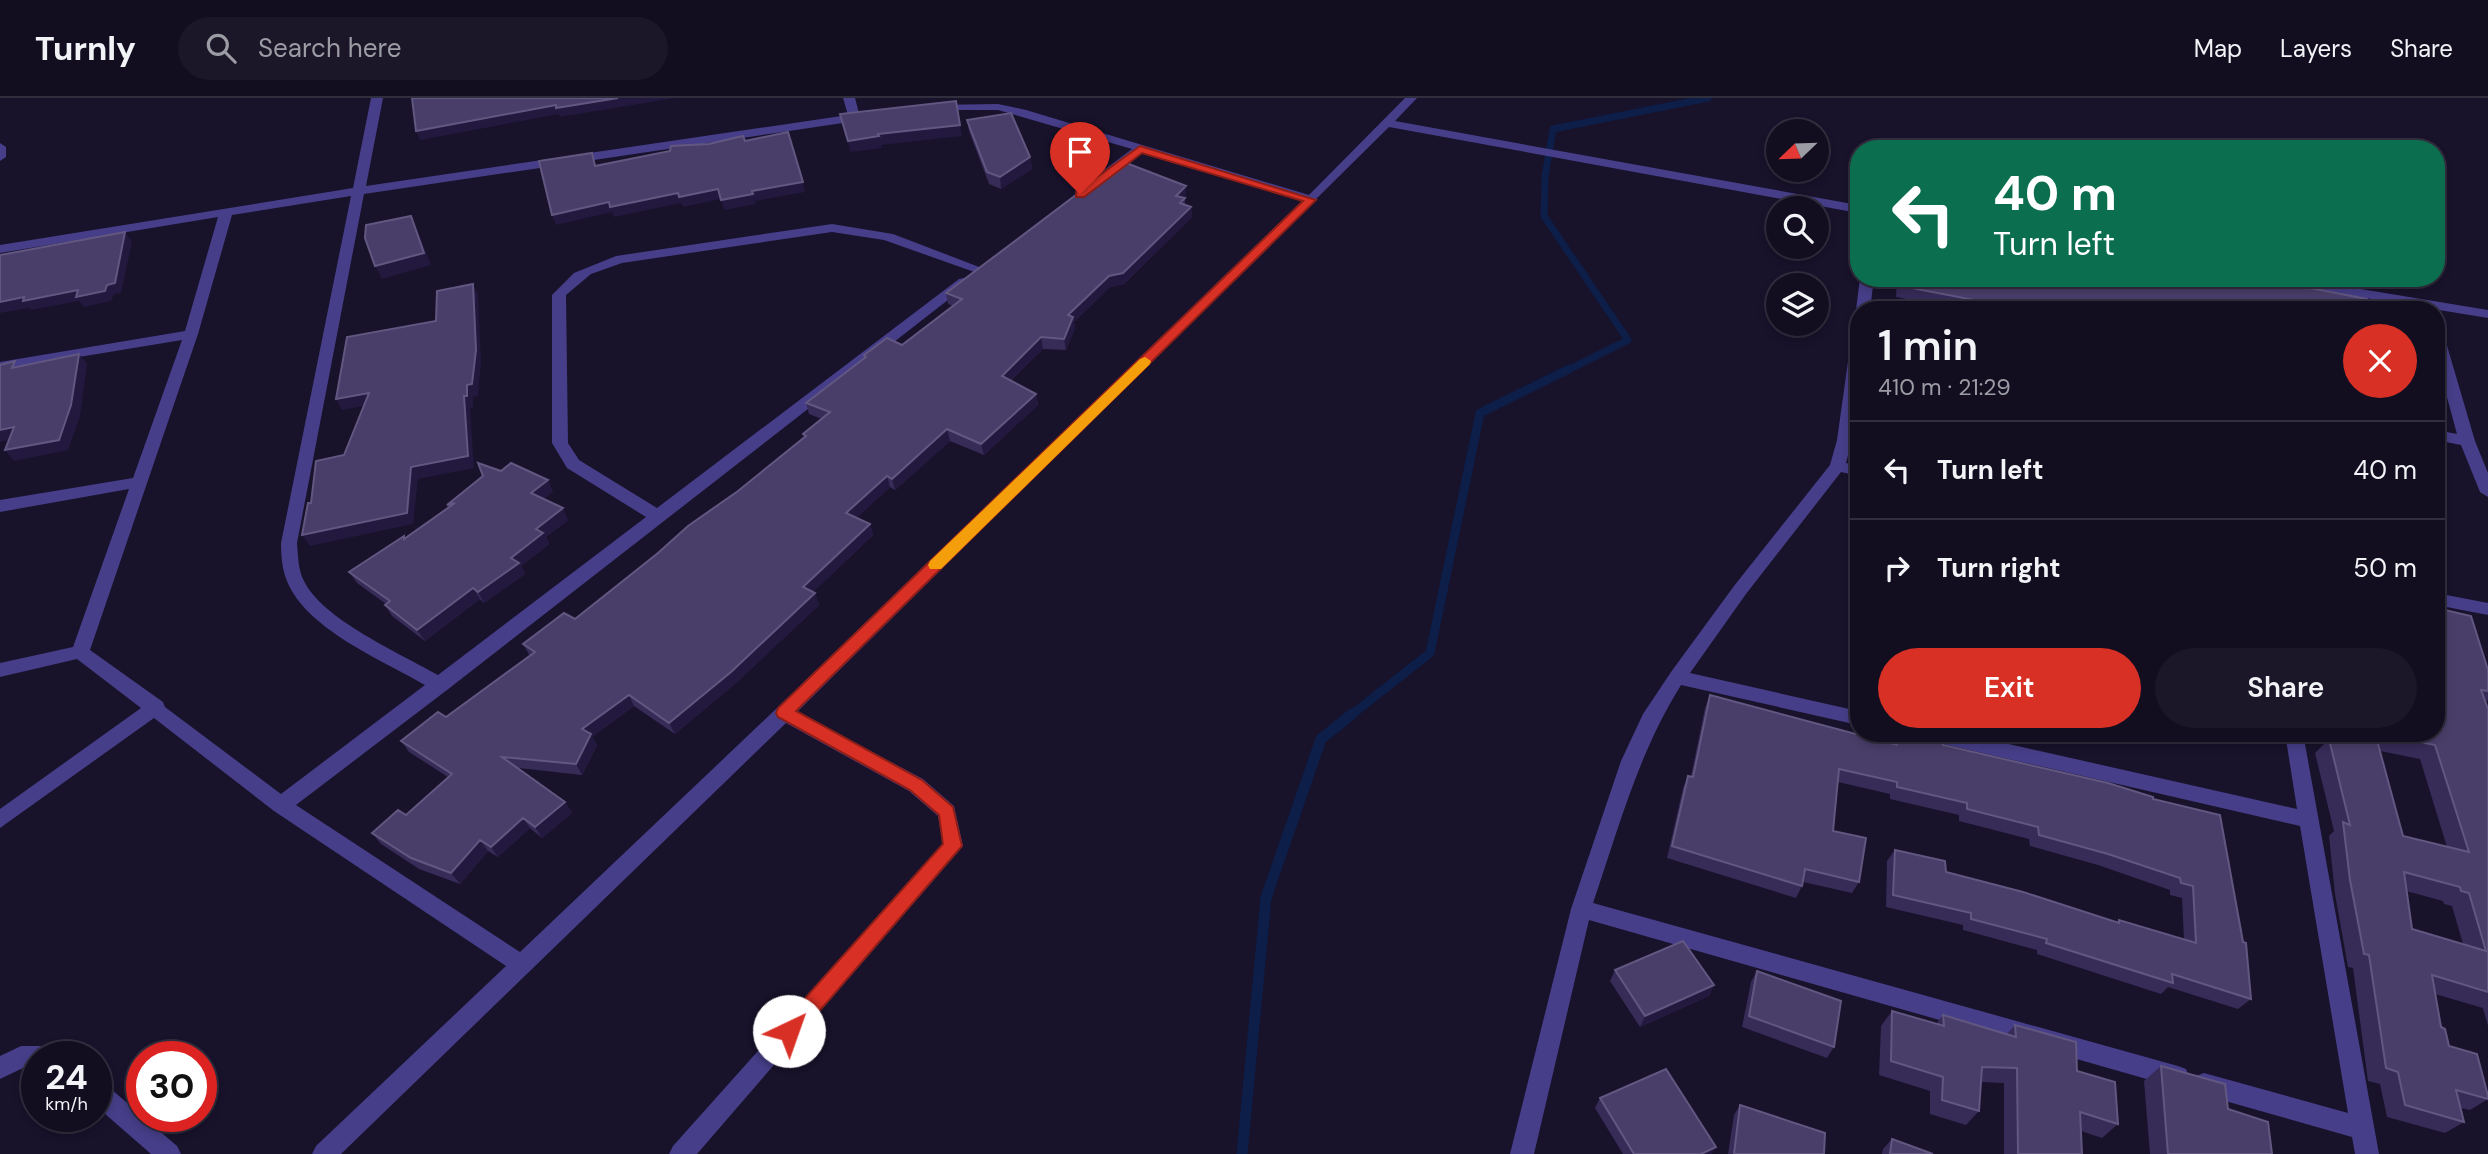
<!DOCTYPE html>
<html lang="en">
<head>
<meta charset="utf-8">
<style>
  body { margin:0; font-family:"DM Sans",sans-serif; background:#1b1729; color:#f1f3f6; height:100vh; display:flex; flex-direction:column; font-size:26px; white-space:nowrap }
  * { box-sizing:border-box; margin:0 }
  p { font-size:23px; color:#9c9ca5 }
  .icon { flex:none; width:38px; height:38px; fill:none; stroke:currentColor; stroke-width:2; stroke-linecap:round; stroke-linejoin:round }
  .map { position:relative; flex:1; overflow:hidden }
  .panel { position:absolute; left:1850px; top:203px; width:595px; height:441px; display:flex; flex-direction:column; background:#120e20; border-radius:28px; box-shadow:0 4px 10px #0003,0 0 0 2px #312e3e }
  .panel>* { flex:none }
  .banner { position:absolute; left:1850px; top:42px; width:595px; height:147px; border-radius:28px; box-shadow:0 4px 10px #0003,0 0 0 2px #312e3e; background:#0b6e4f; color:#fff; overflow:hidden }
  .needle { width:46px; rotate:247deg }
  .buttons { position:absolute; left:1766px; top:21px; display:grid; gap:14px }
  .buttons a { display:grid; place-items:center; width:63px; height:63px; border-radius:50%; background:#120e20; box-shadow:0 4px 10px #0003,0 0 0 2px #312e3e; font-size:35px }
  .speed { position:absolute; left:21px; top:943px; display:flex; gap:14px; font-size:35px; font-weight:700; text-align:center }
  .speed>* { display:grid; place-content:center; width:91px; height:91px; border-radius:50%; background:#120e20; box-shadow:0 4px 10px #0003,0 0 0 2px #312e3e; line-height:1 }
  .speed small { font-size:18px; font-weight:400 }
  .speed .limit { border:10px solid #d22; background:#fff; color:#111 }
  .pin { position:absolute; display:grid; place-items:center; width:60px; height:60px; color:#fff; margin:-72px -30px; border-radius:50% 50% 50% 0; rotate:-45deg; box-shadow:0 0 7px #0007 }
  .pin .icon { rotate:45deg }
  .me { position:absolute; width:77px; margin:-38px; rotate:42deg; stroke-linejoin:round; filter:drop-shadow(0 0 5px #0008) }
  .turn { display:flex; align-items:center; gap:24px; height:147px; padding:0 28px; font-size:32px }
  .turn .icon { width:91px; height:91px; stroke-width:2.5 }
  .turn b { display:block; font-size:49px; line-height:60px }
  .round { display:grid; place-items:center; flex:none; width:74px; height:74px; border-radius:37px; background:#1b1729 }
  .headline { display:flex; align-items:center; justify-content:space-between; height:119px; padding:0 28px }
  h1 { font-size:42px; font-weight:600; line-height:52px }
  .cta { display:flex; gap:14px; margin-top:auto; padding:14px 28px }
  .cta a { flex:1; height:80px; border-radius:42px; background:#d93025; color:#fff; font-size:28px; font-weight:600; line-height:80px; text-align:center }
  .cta a+a { background:#1b1729; color:#f1f3f6 }
  ul { padding:0; list-style:none }
  li { display:flex; align-items:center; gap:21px; height:98px; padding:0 28px; border-top:2px solid #312e3e }
  li div { flex:1 }
  li b { display:block; font-size:26px }
  li em { font-style:normal }
  header { display:flex; align-items:center; gap:42px; box-sizing:border-box; height:98px; padding:0 35px; background:#120e20; border-bottom:2px solid #312e3e }
  header strong { font-size:33px }
  nav { display:flex; gap:38px; margin-inline-start:auto; font-size:24px }
  .search { width:490px; height:63px; background:#1b1729; display:flex; align-items:center; gap:18px; box-sizing:border-box; padding:0 24px; border-radius:38px; color:#9c9ca5; font-size:26px }
  .map>svg:first-child { display:block }
</style>
</head>
<body>
<header>
<strong>Turnly</strong>
<div class="search"><svg class="icon" aria-label="search" viewBox="0 0 24 24"><circle cx="10" cy="10" r="6"/><path d="M15 15l6 6"/></svg>Search here</div>
<nav><a>Map</a><a>Layers</a><a>Share</a></nav>
</header>
<div class="map">
<svg width="2488" height="1056" viewBox="0 0 2488 1056">
  <rect width="100%" height="100%" fill="#18122b"/>
  <g fill="none" stroke-linecap="round" stroke-linejoin="round">
    <polyline stroke="#0d1e49" stroke-width="7" points="1566,273 1628,242 1544,118 1545,79 1553,31 1708,0"/>
    <polyline stroke="#0d1e49" stroke-width="9" points="1350,618 1430,555 1480,315 1569,271"/>
    <polyline stroke="#0d1e49" stroke-width="11" points="1242,1056 1266,800 1321,641 1352,616"/>
    <g fill="#463e88" fill-rule="evenodd">
      <path d="M371,0H383L366,88L848,17L843,0H855L859,15L869,18L863,22L364,96L297,445C298,457 298,472 304,483C322,521 401,556 438,577L646,419L567,370L552,345V197L574,175L616,158L832,126L893,136L987,172L980,176L884,142L832,134L622,165L591,176L566,197L568,345L579,362L657,410L959,181L964,180L971,184L447,592L296,707L520,854L777,610L1302,103L1143,55L1108,81H1100V75L1132,51L998,12H936L932,11V7L998,6L1026,12L1309,97L1405,0H1417L1395,23L1858,107V115L1389,29L797,614L923,681L954,708L963,748L697,1056H669L673,1048L943,746L938,718L909,693L786,625L341,1056H312L316,1048L506,868L274,713L154,620L0,730V711L141,610L77,561L0,579V565L73,549L129,391L0,414V402L133,380L182,242L0,272V264L185,233L218,119L0,155V147L353,90ZM351,98L281,445C281,458 282,471 287,483C306,531 382,562 425,587L281,696L165,609L163,604L90,552L198,236L232,117Z"/>
      <polygon points="0,45 6,49 6,59 0,63"/>
      <polygon points="1860,180 1874,180 1870,212 1858,212 1858,215 1856,212"/>
      <polygon points="2260,180 2294,180 2488,212 2488,220 2267,184"/>
      <polygon points="2436,230 2443,234 2475,343 2488,375 2488,399 2480,394 2461,347 2436,342 2436,332 2457,336 2436,259"/>
      <path d="M1858,238C1862,279 1858,325 1846,365L1858,368V378L1841,374L1746,496L1690,575L1858,613V627L1681,587C1638,656 1619,729 1593,805L2178,968L2186,971L2189,979L2186,987L2178,990L1589,822L1534,1056H1510L1571,811L1621,663L1643,616L1671,574L1734,488L1830,367L1837,342L1851,242Z"/>
      <polygon points="2436,495 2488,505 2488,517 2436,507"/>
      <polygon points="1917,635 1960,635 2297,711 2285,635 2303,635 2379,1056 2355,1056 2352,1039 2204,997 2196,994 2193,986 2196,978 2204,975 2348,1015 2300,728 1926,642 1919,640"/>
      <polygon points="21,948 57,948 65,951 68,959 37,959 37,970 23,970 0,981 0,958"/>
      <polygon points="96,982 104,985 177,1048 181,1056 151,1056 96,1008"/>
    </g>
  </g>
  <g fill="#372b58" fill-rule="evenodd">
    <polygon points="967,22 1030,59 1032,71 1001,91 989,86 969,33"/>
    <polygon points="1186,99 1185,100 1185,107 1191,109 1192,119 1124,186 1110,189 1074,224 1075,230 1066,252 1043,251 1010,283 1036,296 1038,307 984,357 950,343 895,392 890,389 856,420 870,426 873,437 813,494 815,495 819,507 736,585 675,636 634,608 592,639 597,647 582,677 519,670 565,704 572,715 542,740 530,730 498,759 488,753 460,786 419,771 381,746 372,735 406,717 448,679 409,654 401,643 446,619 530,558 523,546 575,521 738,393 804,339 803,336 822,321 809,316 806,305 865,260 864,257 902,247 953,208 948,206 946,195"/>
    <polygon points="1897,180 2257,180 2373,212 1961,212 1896,199"/>
    <polygon points="553,394 543,401 568,422 546,439 549,446 521,468 525,476 484,505 480,501 425,543 392,518 385,507 386,506 357,485 349,474 404,438 406,440 448,410 447,407"/>
    <polygon points="2436,425 2441,443 2436,449"/>
    <path d="M2488,572V602L2486,604L2488,611V928L2483,910L2435,896L2441,929L2449,948L2488,998V1001L2470,1012L2460,1010L2464,1024L2445,1035L2387,1019L2380,986L2368,983L2353,870L2348,869L2335,796L2329,738L2334,733L2315,655L2327,643L2325,635H2436ZM2380,653L2420,661L2447,749L2403,738ZM2406,793L2443,803L2444,806L2452,808L2463,846L2412,831Z"/>
    <polygon points="1710,597 1889,645 1890,635 1943,635 1943,647 2153,701 2251,901 2238,911 2168,889 2161,896 2037,856 2037,852 1963,832 1963,827 1886,809 1887,763 1895,752 1946,774 2117,824 2119,822 2184,842 2182,800 2170,797 2170,792 2098,767 2030,748 2029,741 1959,723 1959,717 1890,701 1890,696 1838,684 1833,733 1859,784 1852,795 1803,784 1802,788 1796,800 1667,760 1683,690 1688,678 1691,678 1705,610"/>
    <polygon points="2142,635 2186,635 2178,645"/>
    <polygon points="1615,872 1714,887 1709,898 1640,929 1610,883"/>
    <polygon points="1757,873 1834,949 1827,960 1742,929 1751,884"/>
    <polygon points="1892,913 1936,926 1943,917 2007,936 2015,927 2077,973 2118,1026 2102,1040 2081,1033 2082,1056 2004,1056 2004,985 1981,984 1979,1013 1966,1027 1930,1016 1930,993 1879,977 1881,928"/>
    <polygon points="2161,968 2228,1011 2272,1056 2150,1056 2144,983"/>
    <polygon points="1600,1000 1712,1056 1623,1056 1595,1010"/>
    <polygon points="1740,1007 1824,1056 1728,1056 1734,1017"/>
    <polygon points="1892,1041 1933,1056 1882,1056 1883,1051"/>
  </g>
  <g fill="#23193e">
    <polygon points="618,0 675,0 560,19 559,16 420,42 416,33 556,7"/>
    <polygon points="960,27 962,38 881,47 882,50 850,54 848,43 878,36"/>
    <polygon points="1030,59 1032,71 1001,91 1000,79"/>
    <polygon points="803,84 805,94 755,103 752,93"/>
    <polygon points="1186,88 1186,99 1177,109 1176,98"/>
    <polygon points="718,91 721,101 683,109 681,105 614,119 612,114 556,127 552,117 609,104 678,95"/>
    <polygon points="753,96 756,106 724,112 721,102"/>
    <polygon points="1191,109 1192,119 1124,186 1110,189 1074,224 1075,230 1066,252 1064,241 1068,217 1109,178"/>
    <polygon points="411,118 417,131 431,167 382,181 375,168"/>
    <polygon points="125,134 132,144 121,195 114,196 111,203 84,209 79,203 31,212 29,210 0,215 0,204 78,192"/>
    <polygon points="473,186 478,197 481,263 478,298 473,298 473,309 470,310 474,370 418,381 413,426 310,448 302,437 411,369 464,298"/>
    <polygon points="1041,239 1043,251 1003,289 1002,278"/>
    <polygon points="79,256 87,266 80,318 68,352 14,363 5,352"/>
    <polygon points="369,295 375,306 342,312 336,301"/>
    <polygon points="1036,296 1038,307 984,357 981,346"/>
    <polygon points="14,329 23,340 0,344 0,332"/>
    <polygon points="947,331 950,343 895,392 892,381"/>
    <polygon points="887,378 890,389 849,427 846,415"/>
    <polygon points="548,382 553,394 536,406 531,395"/>
    <polygon points="563,410 568,422 546,439 549,446 521,468 525,476 484,505 478,494 511,460 536,431"/>
    <polygon points="870,426 873,437 807,500 803,489"/>
    <polygon points="473,490 480,501 425,543 417,532"/>
    <polygon points="815,495 819,507 736,585 675,636 669,625"/>
    <polygon points="629,597 634,608 592,639 597,647 582,677 576,666 582,631"/>
    <polygon points="565,704 572,715 542,740 535,729"/>
    <polygon points="523,720 530,730 498,759 491,749"/>
    <polygon points="480,742 488,753 460,786 451,775"/>
    <polygon points="1714,887 1709,898 1640,929 1645,918"/>
    <polygon points="1716,1049 1712,1056 1701,1056"/>
  </g>
  <g fill="#493e69" stroke="#625781" stroke-width="2" fill-rule="evenodd">
    <polygon points="412,0 618,0 556,10 556,7 416,33"/>
    <polygon points="956,3 960,27 878,36 879,38 848,43 840,16"/>
    <polygon points="1011,15 1030,59 1000,79 987,74 967,22"/>
    <polygon points="788,34 803,84 752,93 753,96 721,102 718,91 679,99 678,95 610,109 609,104 552,117 539,63 592,55 595,68 670,53 671,48 709,46 743,38 745,43"/>
    <polygon points="1121,63 1186,88 1176,98 1185,100 1180,105 1191,109 1123,175 1109,178 1068,217 1073,219 1064,241 1041,239 1002,278 1036,296 981,346 947,331 892,381 887,378 846,415 870,426 803,489 815,495 731,574 669,625 629,597 582,631 591,636 576,666 502,659 565,704 535,729 523,720 491,749 480,742 451,775 411,760 372,735 398,712 406,717 452,676 401,643 438,614 446,619 535,554 523,546 564,515 575,521 658,455 688,428 738,393 806,338 803,336 830,314 806,305 866,259 864,257 887,240 902,247 962,201 946,195"/>
    <polygon points="411,118 424,155 375,168 365,140 366,127"/>
    <polygon points="125,134 115,185 107,187 105,193 76,199 78,192 23,203 24,199 0,204 0,157"/>
    <polygon points="1901,180 2257,180 2367,201 2373,212 2026,212 1901,188"/>
    <polygon points="473,186 476,252 472,286 467,287 467,298 464,298 468,358 411,369 407,415 302,437 308,405 311,405 316,363 344,357 369,295 336,301 347,239 436,223 437,193"/>
    <polygon points="79,256 71,307 59,342 5,352 14,329 0,332 0,267 15,263 12,270"/>
    <polygon points="478,365 501,373 511,365 548,382 531,395 563,410 536,431 543,435 511,460 519,465 478,494 473,490 417,532 385,507 390,503 349,474 404,438 404,441 455,405 447,407 483,378"/>
    <polygon points="2436,425 2441,443 2436,442"/>
    <path d="M2436,510L2471,518L2488,572V593L2481,592L2488,611V894L2432,877L2441,929L2445,931L2449,948L2477,956L2488,998V1001L2456,992L2464,1024L2405,1007L2398,974L2386,970L2369,857L2364,856L2350,782L2343,724L2350,727L2329,641L2346,645L2343,635H2375L2403,738L2469,754L2435,647L2375,635H2436ZM2404,774L2460,789L2461,793L2469,795L2486,853L2412,831Z"/>
    <polygon points="1710,597 1897,647 1896,635 1943,635 1943,647 2108,685 2153,699 2153,701 2220,717 2243,844 2246,845 2251,901 2172,876 2173,885 2046,845 2047,841 1971,821 1971,815 1893,797 1895,752 1945,763 1946,774 2023,794 2119,825 2119,822 2196,845 2193,788 2181,785 2180,780 2108,756 2039,737 2038,729 1967,711 1967,705 1897,689 1897,684 1839,671 1833,733 1866,740 1859,784 1805,771 1802,788 1672,748 1688,678 1693,679"/>
    <polygon points="1683,843 1714,887 1645,918 1615,872"/>
    <polygon points="1757,873 1841,903 1834,949 1749,918"/>
    <polygon points="1892,913 1944,928 1943,917 2016,939 2015,927 2076,944 2077,973 2115,984 2118,1026 2080,1014 2082,1056 2018,1056 2017,970 1982,969 1979,1013 1942,1002 1943,979 1891,963"/>
    <polygon points="2161,968 2225,986 2228,1011 2268,1024 2272,1056 2168,1056"/>
    <polygon points="1666,971 1716,1049 1701,1056 1634,1056 1600,1000"/>
    <polygon points="1740,1007 1825,1035 1824,1056 1734,1056"/>
    <polygon points="1892,1041 1933,1056 1890,1056"/>
  </g>
  <polygon fill="#d93025" stroke="#8d1f18" stroke-width="2" points="1140,48 1316,102 796,613 922,682 953,709 962,748 797,939 789,942 782,939 779,933 782,926 943,746 939,717 910,692 778,619 776,615 778,610 1303,103 1142,55 1084,99 1076,99 1076,94"/>
  <polygon fill="#f59e0b" points="1145,259 1151,263 1150,266 941,471 930,471 928,467 930,463 1140,261"/>
</svg>
<div class="buttons">
<a><svg class="needle" viewBox="-14 -14 28 28"><path d="M0-13l5 13h-10z" fill="#e53935"/><path d="M0 13l5-13h-10z" fill="#9c9ca5"/></svg></a>
<a><svg class="icon" aria-label="search" viewBox="0 0 24 24"><circle cx="10" cy="10" r="6"/><path d="M15 15l6 6"/></svg></a>
<a><svg class="icon" aria-label="layers" viewBox="0 0 24 24"><path d="M12 4l9 5-9 5-9-5zM3 14l9 5 9-5"/></svg></a>
</div>
<div class="speed"><div>24<small>km/h</small></div><div class="limit">30</div></div>
<div class="pin" style="left:1080px;top:96px;background:#d93025"><svg class="icon" aria-label="arrive" viewBox="0 0 24 24"><path d="M6 21V4h12l-3 4 3 4H6"/></svg></div>
<svg class="me" style="left:789px;top:933px" viewBox="-20 -20 40 40"><circle r="19" fill="#fff"/><path d="M0-13L10 11 0 6-10 11z" fill="#d93025"/></svg>
<div class="banner">
<div class="turn"><svg class="icon" aria-label="left" viewBox="0 0 24 24"><path d="M17 20v-9H6M10 6l-5 5 5 5"/></svg><div><b>40 m</b>Turn left</div></div>
</div>
<section class="panel">
<div class="headline"><div><h1>1 min</h1><p>410 m · 21:29</p></div><a class="round" style="background:#d93025;color:#fff"><svg class="icon" aria-label="close" viewBox="0 0 24 24"><path d="M6 6l12 12M18 6L6 18"/></svg></a></div>
<ul>
<li><svg class="icon" aria-label="left" viewBox="0 0 24 24"><path d="M17 20v-9H6M10 6l-5 5 5 5"/></svg><div><b>Turn left</b></div><em>40 m</em></li>
<li><svg class="icon" aria-label="right" viewBox="0 0 24 24"><path d="M7 20v-9h11M14 6l5 5-5 5"/></svg><div><b>Turn right</b></div><em>50 m</em></li>
</ul>
<div class="cta"><a>Exit</a><a>Share</a></div>
</section>
</div>
</body>
</html>
